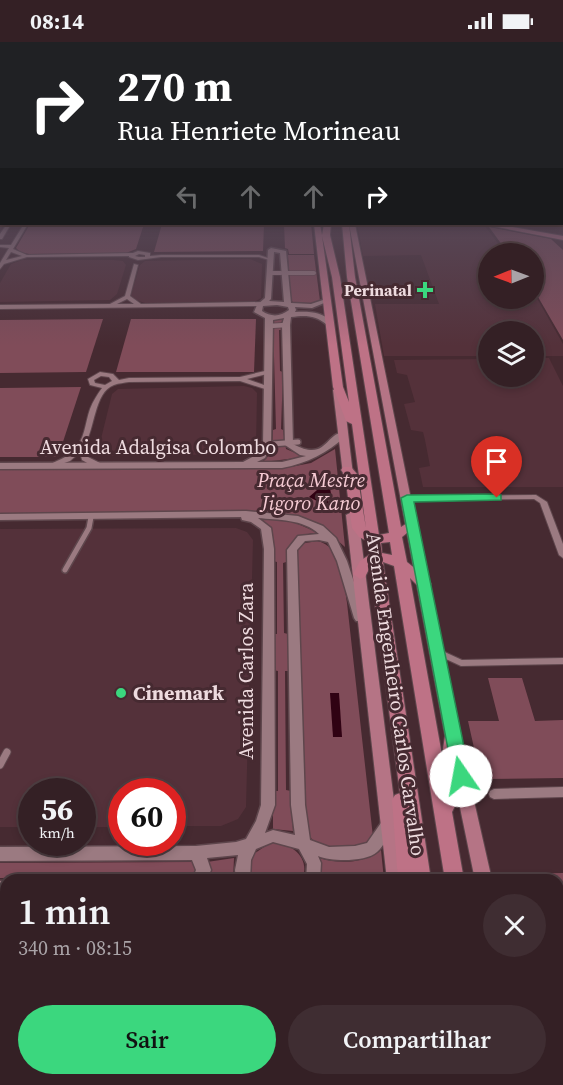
<!DOCTYPE html>
<html lang="pt">
<head>
<meta charset="utf-8">
<style>
  body { margin:0; font-family:"Source Serif 4",serif; background:#3f2d32; color:#f1f3f6; height:100vh; display:flex; flex-direction:column; font-size:22px; white-space:nowrap }
  * { box-sizing:border-box; margin:0 }
  p { font-size:20px; color:#a9a3a7 }
  .icon { flex:none; width:33px; height:33px; fill:none; stroke:currentColor; stroke-width:2; stroke-linecap:round; stroke-linejoin:round }
  .map { position:relative; flex:1; overflow:hidden }
  .details { position:absolute; left:0px; top:832px; width:564px; height:212px; display:flex; flex-direction:column; background:#342025; border-radius:18px 18px 0 0; box-shadow:0 3px 9px #0003,0 0 0 2px #4e3e42 }
  .details>* { flex:none }
  .hud { position:absolute; left:0px; top:0px; width:564px; height:183px; box-shadow:0 3px 9px #0003,0 0 0 2px #4e3e42; background:#202124; color:#fff; overflow:hidden }
  .needle { width:39px; rotate:269deg }
  .tools { position:absolute; left:478px; top:201px; display:grid; gap:12px }
  .tools a { display:grid; place-items:center; width:66px; height:66px; border-radius:50%; background:#342025; box-shadow:0 3px 9px #0003,0 0 0 2px #4e3e42; font-size:30px }
  .speed { position:absolute; left:18px; top:736px; display:flex; gap:12px; font-size:30px; font-weight:700; text-align:center }
  .speed>* { display:grid; place-content:center; width:78px; height:78px; border-radius:50%; background:#342025; box-shadow:0 3px 9px #0003,0 0 0 2px #4e3e42; line-height:1 }
  .speed small { font-size:15px; font-weight:400 }
  .speed .limit { border:9px solid #d22; background:#fff; color:#111 }
  .pin { position:absolute; display:grid; place-items:center; width:51px; height:51px; color:#fff; margin:-62px -26px; border-radius:50% 50% 50% 0; rotate:-45deg; box-shadow:0 0 6px #0007 }
  .pin .icon { rotate:45deg }
  .me { position:absolute; width:66px; margin:-33px; rotate:348deg; stroke-linejoin:round; filter:drop-shadow(0 0 4px #0008) }
  .turn { display:flex; align-items:center; gap:21px; height:126px; padding:0 18px; font-size:27px }
  .turn .icon { width:78px; height:78px; stroke-width:2.5 }
  .turn b { display:block; font-size:42px; line-height:51px }
  .lanes { display:flex; align-items:center; height:57px; padding:0 18px; background:#0003; justify-content:center; gap:30px; direction:ltr }
  .lanes .off { opacity:.35 }
  .round { display:grid; place-items:center; flex:none; width:63px; height:63px; border-radius:32px; background:#3f2d32 }
  .overview { display:flex; align-items:center; justify-content:space-between; height:102px; padding:0 18px }
  h1 { font-size:36px; font-weight:600; line-height:45px }
  .primary-button { display:flex; gap:12px; margin-top:auto; padding:12px 18px }
  .primary-button a { flex:1; height:69px; border-radius:36px; background:#3bd77e; color:#111; font-size:24px; font-weight:600; line-height:69px; text-align:center }
  .primary-button a+a { background:#3f2d32; color:#f1f3f6 }
  .status { display:flex; justify-content:space-between; align-items:center; height:42px; padding:0 30px; background:#342025; direction:ltr }
  .status svg { height:16px; fill:currentColor }
  .map>svg:first-child { display:block }
</style>
</head>
<body>
<div class="status"><b>08:14</b><svg viewBox="0 0 49 12"><path d="M0 12V9h3v3zM5 12V6h3v6zM10 12V3h3v9zM15 12V0h3v12zM26 1h20v11H26zM47 4h2v5h-2z"/></svg></div>
<div class="map">
<svg width="563" height="1043" viewBox="0 0 563 1043">
  <rect width="100%" height="100%" fill="#462a31"/>
  <g fill="#54313a">
    <polygon points="357,182 469,182 485,184 505,211 489,212 489,256 534,256 534,251 563,302 563,314 534,314 534,290 489,290 489,314 384,314 375,262 439,262 421,213 363,214"/>
    <polygon points="250,217 262,222 261,256 256,259 145,261 130,256 140,223 145,219"/>
    <polygon points="22,218 113,218 123,219 126,223 117,252 110,258 0,260 0,241 11,222"/>
    <polygon points="534,316 549,316 563,344 563,445 423,445 419,426 430,424 425,398 423,390 411,388 404,362 415,360 407,333 397,331 394,318 489,317 489,334 534,334"/>
    <polygon points="244,344 252,346 257,351 256,404 247,412 110,414 98,409 112,352 118,347"/>
    <polygon points="236,486 247,490 253,498 246,765 238,777 221,784 173,784 172,750 122,750 121,785 83,785 82,750 32,750 31,785 0,785 0,487"/>
  </g>
  <g fill="#804c59">
    <polygon points="30,182 144,182 136,207 126,211 29,212 20,210 16,206"/>
    <polygon points="162,182 264,182 263,209 154,210"/>
    <polygon points="284,182 311,182 314,212 289,212 288,207 285,206"/>
    <polygon points="489,185 551,197 563,208 563,298 534,248 534,212 508,211"/>
    <path d="M288,213H314L320,259C310,263 299,265 290,258Z"/>
    <polygon points="103,277 86,330 0,331 0,278"/>
    <polygon points="131,277 256,277 254,330 116,330"/>
    <polygon points="282,277 282,288 279,288 280,329 283,330 281,387 283,388 286,407 305,415 263,420 272,410 273,388 276,387 273,278"/>
    <polygon points="81,345 58,415 0,415 0,346"/>
    <polygon points="335,407 345,505 319,482 281,471 0,471 0,428 280,427 311,421"/>
    <path d="M260,477L291,479L321,492C300,489 287,499 286,520L283,521L284,591L288,592L289,629H285L286,748L291,749L293,789L273,787V749H278V629L273,628V592H277V520L273,519L272,488Z"/>
    <path d="M317,499C342,504 344,539 347,561L373,795C359,811 315,812 307,789L296,509L300,502Z"/>
    <polygon points="488,636 522,636 535,679 563,678 563,736 481,737 468,679 499,679"/>
    <path d="M270,801C292,800 311,816 302,838H250L248,833L252,813Z"/>
    <path d="M381,808L384,838L351,835L320,838L319,816C338,822 364,822 381,808Z"/>
    <polygon points="234,816 233,838 205,835 207,820"/>
    <polygon points="192,820 197,827 192,835 0,836 0,821"/>
    <polygon points="563,831 563,909 558,909 558,838 505,838 503,832"/>
    <polygon points="0,857 6,857 6,1038 20,1038 19,1043 0,1043"/>
    <rect x="314" y="1038" width="92" height="5"/>
  </g>
  <g fill="#300213">
    <polygon points="323,430 334,435 329,440 331,452 327,456 329,461 321,464 319,460 309,455 317,448 316,443 318,439 313,436 317,433 322,434"/>
    <polygon points="330,651 339,651 342,695 333,695"/>
  </g>
  <g fill="none" stroke-linecap="round" stroke-linejoin="round">
    <g stroke="#5e464c" stroke-width="5">
      <g id="pedestrian-far3">
        <polyline points="269,231 281,231"/>
        <polyline points="288,231 314,231"/>
      </g>
    </g>
    <g stroke="#5e464c" stroke-width="6">
      <polyline id="pedestrian-far2" points="269,284 286,283"/>
    </g>
    <g stroke="#5e464c" stroke-width="8">
      <g id="pedestrian-far1">
        <polyline points="259,403 298,400"/>
        <polyline points="65,528 89,486 91,475"/>
      </g>
    </g>
    <g stroke="#5e464c" stroke-width="9">
      <polyline id="pedestrian" points="0,723 7,710"/>
    </g>
    <g stroke="#5e464c" stroke-width="2">
      <g id="minor">
        <rect x="0" y="173" width="2" height="2"/>
        <polygon points="7,182 11,182 2,197 0,197 0,192"/>
        <path d="M24,182H28L13,207L27,213L133,211L138,209L150,211V214L161,213H259L271,217L269,218L259,215H161L138,218L129,215V214L27,215L4,222L0,227V221L9,206L0,205V203H11ZM11,210L22,214L6,218ZM139,212L145,213V215H139L135,214Z"/>
        <path d="M134,222L138,223L130,254L141,262L262,260L265,262L262,264L0,267V263L110,262L125,254ZM127,257L134,262H117Z"/>
        <path d="M269,328L272,330L271,331L247,337L270,345L271,346L268,348L240,339L129,340C124,341 119,341 114,343C94,350 95,388 84,404L86,406L88,415L102,422L103,424L102,426H96L82,418L80,410L70,419L53,425L49,423C57,418 67,416 74,408C85,397 85,381 90,367C93,359 97,353 102,346L90,343L88,337L100,330L113,332L119,338L129,336L240,335ZM101,334L109,335L112,339L105,343L95,341L94,338Z"/>
        <polygon points="536,453 547,460 563,502 563,516 559,513 540,461 534,457 407,458 403,456 407,454"/>
        <polygon points="436,606 462,618 563,616 563,622 461,624 433,611 431,609 433,607"/>
        <polygon points="563,745 563,755 494,757 490,755 489,752 490,749 494,747"/>
        <rect x="558" y="917" width="5" height="12"/>
      </g>
    </g>
    <g stroke="#5e464c" stroke-width="3">
      <g id="tertiary">
        <path d="M271,206L286,209L291,261L311,262L326,257L329,259L312,266L295,265L296,268L295,270C309,269 322,270 333,280L326,282C315,273 305,273 291,275L290,283L293,402C328,421 325,389 346,390V394C327,411 308,421 282,426L0,427V421L243,420L258,412L263,403L265,276L254,270L257,263L265,256L268,208ZM274,210L280,211L284,260L269,259L271,257ZM277,263L288,265L289,268C280,275 271,275 262,269L263,264ZM284,276L282,283L285,403L300,413L306,414L282,420H257L265,416L271,403L273,278Z"/>
        <path d="M246,469L298,474L323,484L336,496L347,519L366,576L364,579H356L354,576L337,519L328,500L319,498L305,499L297,508L305,763L310,798L329,805L355,804L367,801L383,778L388,776L393,778L395,782C391,790 384,804 377,810C366,820 332,820 318,814L321,821L320,838H306L307,822L299,807L273,800L256,807L251,818L250,838H236L235,828L238,813L207,816L211,828L207,838H192L196,828L192,818L0,819V805L196,804L236,800L246,797L256,779L261,763L264,507L261,487L251,480L242,478L241,475L0,478V472ZM258,476C278,478 303,477 319,492L298,494L287,508L291,763L295,793L273,788L265,791L275,763L274,507L271,486Z"/>
        <rect x="0" y="839" width="6" height="14"/>
        <rect x="256" y="1038" width="18" height="5"/>
        <rect x="297" y="1038" width="18" height="5"/>
      </g>
    </g>
    <g stroke="#5e464c" stroke-width="2">
      <g id="primary">
        <polygon points="349,182 355,182 459,693 492,838 475,838 445,693"/>
        <polygon points="338,345 343,348 354,441 349,444 344,441 333,348"/>
        <polygon points="352,470 358,473 404,838 387,838 346,473"/>
        <polygon points="411,1038 431,1038 432,1043 412,1043"/>
        <polygon points="515,1038 535,1038 536,1043 516,1043"/>
      </g>
    </g>
    <g stroke="#5e464c" stroke-width="2">
      <g id="trunk">
        <rect x="562" y="176" width="1" height="4"/>
        <path d="M314,182H320L322,193L324,182H331L330,193L340,235L379,493L389,491L347,235L342,182H349L355,235L401,485L412,478L418,482L402,495L407,520L422,532L431,542L424,547L419,545L410,536L442,713L446,688L452,686L458,688L460,693L455,764L452,770L464,838H445L394,524L383,520L431,838H398L392,758L395,753L400,751L370,525L365,535L360,537L353,532L360,519L369,513L367,499L359,495L352,486L345,433L341,428L343,425H351L357,432L366,486L352,382L346,379L333,345ZM322,194L332,235L349,360L343,345ZM390,500L392,513L382,511L381,501Z"/>
        <polygon points="482,182 496,182 563,194 563,198"/>
        <polygon points="440,1038 462,1038 463,1043 441,1043"/>
        <polygon points="480,1038 502,1038 503,1043 481,1043"/>
      </g>
    </g>
    <g stroke="#5e464c" stroke-width="2">
      <rect id="motorway" x="562" y="168" width="1" height="4"/>
    </g>
    <use href="#pedestrian-far3" stroke="#9b7a81" stroke-width="4"/>
    <use href="#pedestrian-far2" stroke="#9b7a81" stroke-width="4.5"/>
    <use href="#pedestrian-far1" stroke="#9b7a81" stroke-width="5"/>
    <use href="#pedestrian" stroke="#9b7a81" stroke-width="7"/>
    <use href="#minor" fill="#9b7a81" fill-rule="evenodd"/>
    <use href="#tertiary" fill="#9b7a81" fill-rule="evenodd"/>
    <use href="#primary" fill="#b57485" fill-rule="evenodd"/>
    <use href="#trunk" fill="#be7286" fill-rule="evenodd"/>
    <use href="#motorway" fill="#c67087" fill-rule="evenodd"/>
  </g>
  <linearGradient id="sky" x2="0" y2="1"><stop stop-color="#26171b"/><stop offset="0.52" stop-color="#574a5a"/><stop offset="1" stop-color="#574a5a" stop-opacity="0"/></linearGradient>
  <rect width="563" height="304" fill="url(#sky)"/>
  <polygon fill="#3bd77e" stroke="#268c52" stroke-width="1.5" points="497,452 501,453 501,458 414,460 470,734 468,740 461,742 455,740 453,734 401,456 407,453"/>
  <g fill="#3bd77e" stroke="#462a31" stroke-width="2">
    <path d="M422 239h6v6h6v6h-6v6h-6v-6h-6v-6h6z"/>
    <circle cx="121" cy="651" r="6"/>
  </g>
  <g text-anchor="middle" stroke-width="6" stroke-linejoin="round" paint-order="stroke">
    <g font-size="16" font-weight="bold" fill="#eedbdf" stroke="#462a31" text-anchor="end">
      <text x="412" y="254">Perinatal</text>
    </g>
    <g font-size="20" fill="#eedbdf" stroke="#462a31">
      <text x="158" y="412">Avenida Adalgisa Colombo</text>
      <text transform="translate(246 629) rotate(-90)" y="7">Avenida Carlos Zara</text>
      <text transform="translate(396 652) rotate(82)" y="7">Avenida Engenheiro Carlos Carvalho</text>
    </g>
    <g font-size="20" font-style="italic" fill="#f6cbd4" stroke="#462a31">
      <text x="311" y="445">Praça Mestre<tspan x="311" dy="23">Jigoro Kano</tspan></text>
    </g>
    <g font-size="20" font-weight="bold" fill="#eedbdf" stroke="#462a31" text-anchor="start">
      <text x="133" y="658">Cinemark</text>
    </g>
  </g>
</svg>
<div class="tools">
<a><svg class="needle" viewBox="-14 -14 28 28"><path d="M0-13l5 13h-10z" fill="#e53935"/><path d="M0 13l5-13h-10z" fill="#a9a3a7"/></svg></a>
<a><svg class="icon" aria-label="layers" viewBox="0 0 24 24"><path d="M12 4l9 5-9 5-9-5zM3 14l9 5 9-5"/></svg></a>
</div>
<div class="speed"><div>56<small>km/h</small></div><div class="limit">60</div></div>
<div class="pin" style="left:497px;top:456px;background:#d93025"><svg class="icon" aria-label="arrive" viewBox="0 0 24 24"><path d="M6 21V4h12l-3 4 3 4H6"/></svg></div>
<svg class="me" style="left:461px;top:734px" viewBox="-20 -20 40 40"><circle r="19" fill="#fff"/><path d="M0-13L10 11 0 6-10 11z" fill="#3bd77e"/></svg>
<div class="hud">
<div class="turn"><svg class="icon" aria-label="right" viewBox="0 0 24 24"><path d="M7 20v-9h11M14 6l5 5-5 5"/></svg><div><b>270 m</b>Rua Henriete Morineau</div></div>
<div class="lanes"><svg class="icon off" aria-label="left" viewBox="0 0 24 24"><path d="M17 20v-9H6M10 6l-5 5 5 5"/></svg><svg class="icon off" aria-label="ahead" viewBox="0 0 24 24"><path d="M12 20V5M6 11l6-6 6 6"/></svg><svg class="icon off" aria-label="ahead" viewBox="0 0 24 24"><path d="M12 20V5M6 11l6-6 6 6"/></svg><svg class="icon" aria-label="right" viewBox="0 0 24 24"><path d="M7 20v-9h11M14 6l5 5-5 5"/></svg></div>
</div>
<section class="details">
<div class="overview"><div><h1>1 min</h1><p>340 m · 08:15</p></div><a class="round"><svg class="icon" aria-label="close" viewBox="0 0 24 24"><path d="M6 6l12 12M18 6L6 18"/></svg></a></div>
<div class="primary-button"><a>Sair</a><a>Compartilhar</a></div>
</section>
</div>
</body>
</html>
